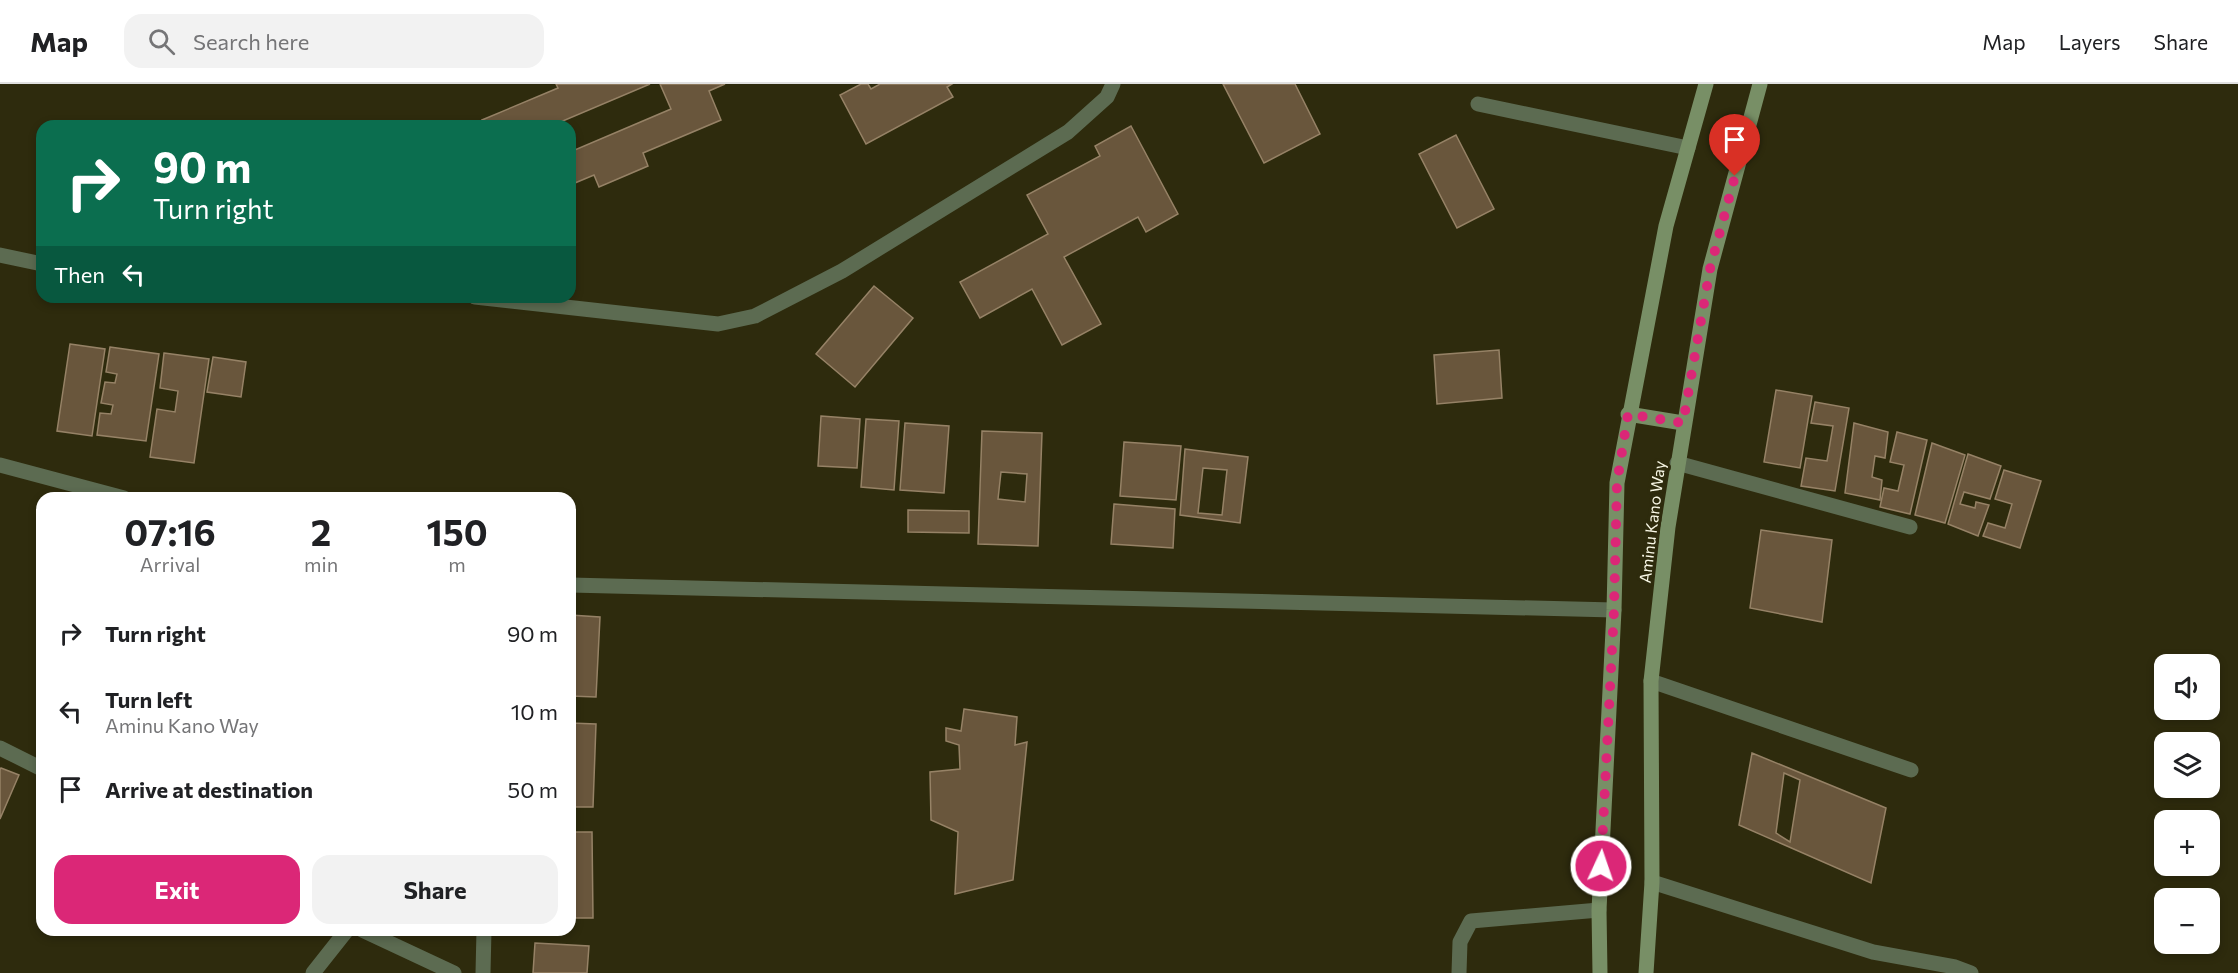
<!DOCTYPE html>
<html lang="en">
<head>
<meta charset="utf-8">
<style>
  body { margin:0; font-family:Commissioner,sans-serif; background:#f2f2f2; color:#202124; height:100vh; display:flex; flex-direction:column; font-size:22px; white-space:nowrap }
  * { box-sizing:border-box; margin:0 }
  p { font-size:20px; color:#757577 }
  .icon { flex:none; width:33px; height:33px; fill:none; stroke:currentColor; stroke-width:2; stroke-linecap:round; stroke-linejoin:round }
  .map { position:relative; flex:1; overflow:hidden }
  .drawer { position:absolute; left:36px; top:408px; width:540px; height:444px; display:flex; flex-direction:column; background:#fff; border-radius:18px; box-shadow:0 3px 9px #0003 }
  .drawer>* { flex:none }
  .guide { position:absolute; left:36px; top:36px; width:540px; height:183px; border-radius:18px; box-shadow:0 3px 9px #0003; background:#0b6e4f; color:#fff; overflow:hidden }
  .buttons { position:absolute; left:2154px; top:570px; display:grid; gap:12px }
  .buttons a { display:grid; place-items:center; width:66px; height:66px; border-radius:12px; background:#fff; box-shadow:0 3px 9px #0003; font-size:30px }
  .pin { position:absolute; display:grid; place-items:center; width:51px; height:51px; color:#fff; margin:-62px -26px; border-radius:50% 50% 50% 0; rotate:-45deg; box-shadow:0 0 6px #0007 }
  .pin .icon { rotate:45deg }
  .me { position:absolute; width:66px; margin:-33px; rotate:3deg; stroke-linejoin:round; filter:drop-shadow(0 0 4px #0008) }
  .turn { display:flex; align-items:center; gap:21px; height:126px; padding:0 18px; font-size:27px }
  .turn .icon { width:78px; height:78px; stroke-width:2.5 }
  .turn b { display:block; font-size:42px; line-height:51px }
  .then { display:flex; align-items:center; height:57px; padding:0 18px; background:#0003; gap:12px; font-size:22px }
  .eta { display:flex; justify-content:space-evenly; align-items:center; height:102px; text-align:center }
  .eta b { font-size:36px; font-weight:700; line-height:42px }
  .primary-button { display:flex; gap:12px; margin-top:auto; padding:12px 18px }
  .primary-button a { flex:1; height:69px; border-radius:18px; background:#db2777; color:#fff; font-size:24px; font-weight:700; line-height:69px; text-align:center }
  .primary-button a+a { background:#f2f2f2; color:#202124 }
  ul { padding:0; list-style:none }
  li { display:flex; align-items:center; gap:18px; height:78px; padding:0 18px }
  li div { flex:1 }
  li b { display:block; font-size:22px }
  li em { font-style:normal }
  header { display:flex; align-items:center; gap:36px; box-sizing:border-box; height:84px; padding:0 30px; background:#fff; border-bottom:2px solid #e0e0e0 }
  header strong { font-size:28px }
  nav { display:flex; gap:33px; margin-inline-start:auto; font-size:21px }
  .search { width:420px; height:54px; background:#f2f2f2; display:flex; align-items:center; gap:15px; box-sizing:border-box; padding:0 21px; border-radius:18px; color:#757577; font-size:22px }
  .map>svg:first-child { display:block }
</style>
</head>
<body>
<header>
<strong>Map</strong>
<div class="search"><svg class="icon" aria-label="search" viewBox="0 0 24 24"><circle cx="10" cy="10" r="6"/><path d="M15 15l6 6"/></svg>Search here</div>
<nav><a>Map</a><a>Layers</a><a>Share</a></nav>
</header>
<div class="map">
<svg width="2238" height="889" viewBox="0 0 2238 889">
  <rect width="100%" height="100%" fill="#2e2b0d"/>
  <g fill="#69563c" stroke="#968266" stroke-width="1.5" fill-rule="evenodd">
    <polygon points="556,0 650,0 551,42 485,42 482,36 558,4"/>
    <polygon points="660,0 725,0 709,7 721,36 643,69 648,82 599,103 594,91 570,101 570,68 671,25"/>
    <polygon points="861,0 868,0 871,5 880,0 952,0 947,3 953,13 866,60 840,11"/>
    <polygon points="1223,0 1295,0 1320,50 1264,79"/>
    <polygon points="1131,42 1178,130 1146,148 1138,133 1064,173 1101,240 1062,261 1032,205 980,234 960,198 1048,150 1027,111 1100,72 1095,62"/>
    <polygon points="1456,51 1494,125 1457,144 1419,70"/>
    <polygon points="874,202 913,234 855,303 816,270"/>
    <polygon points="70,260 105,265 92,352 57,347"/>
    <polygon points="110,263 159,270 146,357 97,351 100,329 111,330 113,321 101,319 105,298 115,299 117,290 106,288"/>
    <polygon points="1499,266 1502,314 1437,320 1434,271"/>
    <polygon points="164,269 209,275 194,379 150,373 157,325 175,328 178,307 160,304"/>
    <polygon points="213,273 246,278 241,313 207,308"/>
    <polygon points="1776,306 1812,312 1800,384 1764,378"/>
    <polygon points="1815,318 1849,324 1835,407 1801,402 1806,374 1827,377 1833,342 1811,339"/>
    <polygon points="821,332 860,335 857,384 818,382"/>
    <polygon points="866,335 899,337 894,406 861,403"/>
    <polygon points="905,339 949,342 944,409 900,406"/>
    <polygon points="1854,339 1888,348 1885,374 1875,372 1872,393 1882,396 1880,416 1845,409"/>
    <path d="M982,347L1042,349L1038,462L978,460ZM1001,388L1027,390L1025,418L998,415Z"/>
    <polygon points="1897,348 1927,356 1910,430 1880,423 1884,404 1898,407 1904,381 1890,378"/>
    <polygon points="1124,358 1181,362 1176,416 1120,412"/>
    <polygon points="1932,359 1965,371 1945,439 1915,431"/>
    <path d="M1185,365L1248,373L1240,439L1180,431ZM1203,384L1227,386L1222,431L1198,429Z"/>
    <polygon points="1968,370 2001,382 1990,415 1964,408 1960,420 1975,424 1976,418 1989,421 1978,452 1948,440"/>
    <polygon points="2004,386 2041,397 2020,464 1983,452 1988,439 2005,444 2012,420 1995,415"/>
    <polygon points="1114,420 1175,425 1173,464 1111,460"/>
    <polygon points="908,426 969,427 969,449 908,448"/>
    <polygon points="1761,446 1832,456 1822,538 1750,524"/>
    <polygon points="570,531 600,533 596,613 570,612"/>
    <polygon points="964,625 1017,633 1015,661 1027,658 1013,796 955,810 958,748 931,736 930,688 960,685 959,661 946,657 946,644 961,647"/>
    <polygon points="570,639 596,640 593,723 570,723"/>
    <path d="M1752,669L1886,724L1871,799L1739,741ZM1784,689L1800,696L1790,758L1776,749Z"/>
    <polygon points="1,684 19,691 0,735 0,686"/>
    <polygon points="570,748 592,748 593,834 570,834"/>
    <polygon points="535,859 589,862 587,889 533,889"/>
  </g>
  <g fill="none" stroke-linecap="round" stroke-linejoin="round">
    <g stroke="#5c6b51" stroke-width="15">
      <polyline points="1478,20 1688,64"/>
      <polyline points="0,171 42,180"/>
      <polyline points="475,213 718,240 755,232 842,187 1068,48 1107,13 1113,0"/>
      <polyline points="1651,597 1911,686"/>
      <polyline points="1459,889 1460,858 1471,837 1599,826"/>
    </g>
    <g stroke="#5c6b51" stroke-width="15">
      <polyline points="1677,379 1910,443"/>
      <polyline points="0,381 124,414"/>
      <polyline points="570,501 1614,526"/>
      <polyline points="0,664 42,685"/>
      <polyline points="1652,798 1873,868 1955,883 1971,889"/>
      <polyline points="362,846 454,889"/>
      <polyline points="313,889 347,846"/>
      <polyline points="483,889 484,846"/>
    </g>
    <g stroke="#788f66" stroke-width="15">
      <polyline points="1628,330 1683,339"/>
      <polyline points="1600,889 1599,826 1614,526 1617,399 1666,142 1706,0"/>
      <polyline points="1646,889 1652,798 1651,597 1668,443 1710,185 1760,0"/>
    </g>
  </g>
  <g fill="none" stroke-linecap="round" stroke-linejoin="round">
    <polyline stroke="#db2777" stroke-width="10" stroke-dasharray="0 18" points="1601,782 1614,526 1617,399 1628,330 1683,339 1710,185 1735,92"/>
  </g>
  <g text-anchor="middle" stroke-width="6" stroke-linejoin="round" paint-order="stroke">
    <g font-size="16" fill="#f7f6e4" stroke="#2e2b0d">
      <text transform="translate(1652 438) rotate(-83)" y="6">Aminu Kano Way</text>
    </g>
  </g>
</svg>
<div class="buttons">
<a><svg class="icon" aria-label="sound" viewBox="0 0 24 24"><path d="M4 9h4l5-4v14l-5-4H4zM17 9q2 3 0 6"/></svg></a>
<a><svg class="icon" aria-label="layers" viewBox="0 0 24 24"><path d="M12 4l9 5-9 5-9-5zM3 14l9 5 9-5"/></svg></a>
<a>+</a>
<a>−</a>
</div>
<div class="pin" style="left:1735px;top:92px;background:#d93025"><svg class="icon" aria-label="arrive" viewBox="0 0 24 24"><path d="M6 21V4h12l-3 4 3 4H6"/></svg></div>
<svg class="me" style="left:1601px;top:782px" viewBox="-20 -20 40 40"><circle r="17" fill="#db2777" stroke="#fff" stroke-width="3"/><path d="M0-11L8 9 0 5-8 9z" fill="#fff"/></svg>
<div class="guide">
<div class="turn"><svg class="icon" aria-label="right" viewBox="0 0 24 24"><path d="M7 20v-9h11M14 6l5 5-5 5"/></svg><div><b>90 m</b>Turn right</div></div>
<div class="then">Then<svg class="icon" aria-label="left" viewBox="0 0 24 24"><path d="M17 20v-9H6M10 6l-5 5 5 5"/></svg></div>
</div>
<section class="drawer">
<div class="eta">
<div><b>07:16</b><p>Arrival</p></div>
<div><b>2</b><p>min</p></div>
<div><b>150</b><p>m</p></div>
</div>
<ul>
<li><svg class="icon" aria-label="right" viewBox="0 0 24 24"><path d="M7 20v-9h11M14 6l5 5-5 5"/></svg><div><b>Turn right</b></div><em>90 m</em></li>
<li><svg class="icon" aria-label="left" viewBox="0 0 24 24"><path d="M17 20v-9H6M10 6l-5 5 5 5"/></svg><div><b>Turn left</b><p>Aminu Kano Way</p></div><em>10 m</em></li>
<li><svg class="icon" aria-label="arrive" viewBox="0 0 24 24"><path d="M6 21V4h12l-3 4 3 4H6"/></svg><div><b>Arrive at destination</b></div><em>50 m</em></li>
</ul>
<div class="primary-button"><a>Exit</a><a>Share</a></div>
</section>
</div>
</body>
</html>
